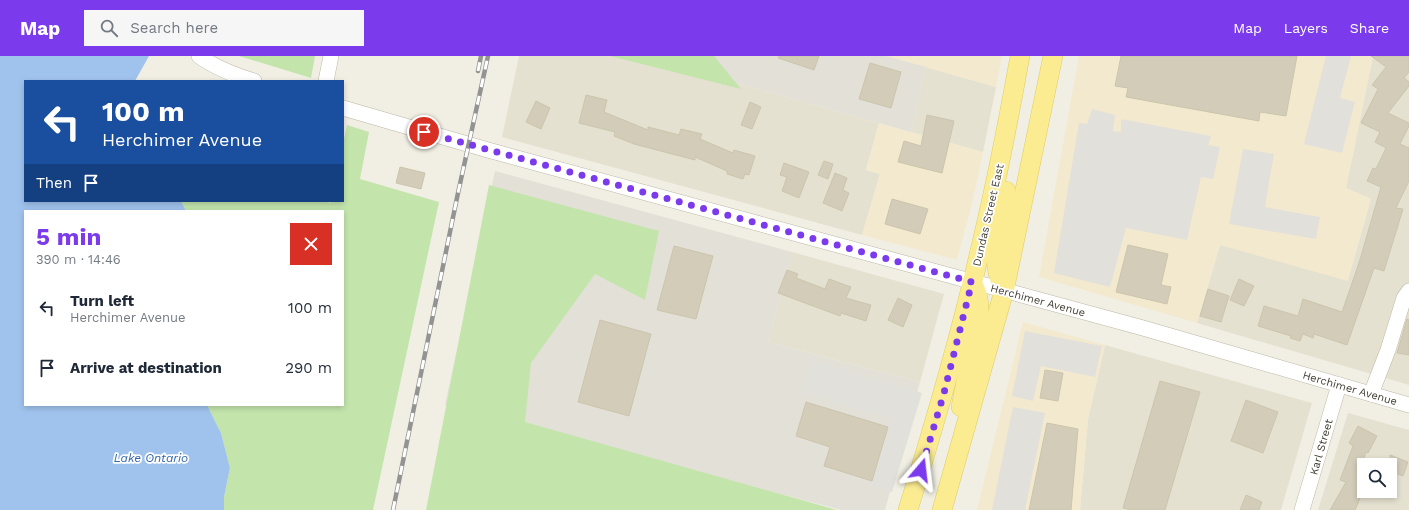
<!DOCTYPE html>
<html lang="en">
<head>
<meta charset="utf-8">
<style>
  body { margin:0; font-family:"Work Sans",sans-serif; background:#f6f6f7; color:#1f2937; height:100vh; display:flex; flex-direction:column; font-size:15px; white-space:nowrap }
  * { box-sizing:border-box; margin:0 }
  p { font-size:13px; color:#747a83 }
  .icon { flex:none; width:22px; height:22px; fill:none; stroke:currentColor; stroke-width:2; stroke-linecap:round; stroke-linejoin:round }
  .map { position:relative; flex:1; overflow:hidden }
  .details { position:absolute; left:24px; top:154px; width:320px; height:196px; display:flex; flex-direction:column; background:#fff; border-radius:0px; box-shadow:0 2px 6px #0003 }
  .details>* { flex:none }
  .top-card { position:absolute; left:24px; top:24px; width:320px; height:122px; border-radius:0px; box-shadow:0 2px 6px #0003; background:#1a4fa0; color:#fff; overflow:hidden }
  .fabs { position:absolute; left:1357px; top:402px; display:grid; gap:8px }
  .fabs a { display:grid; place-items:center; width:40px; height:40px; border-radius:0px; background:#fff; box-shadow:0 2px 6px #0003; font-size:20px }
  .pin { position:absolute; display:grid; place-items:center; width:34px; height:34px; color:#fff; margin:-17px; border:2px solid #fff; border-radius:50%; box-shadow:0 1px 4px #0007 }
  .me { position:absolute; width:44px; margin:-22px; rotate:17deg; stroke-linejoin:round; filter:drop-shadow(0 0 3px #0008) }
  .turn { display:flex; align-items:center; gap:14px; height:84px; padding:0 12px; font-size:18px }
  .turn .icon { width:52px; height:52px; stroke-width:2.5 }
  .turn b { display:block; font-size:28px; line-height:34px }
  .then { display:flex; align-items:center; height:38px; padding:0 12px; background:#0003; gap:8px; font-size:15px }
  .round { display:grid; place-items:center; flex:none; width:42px; height:42px; border-radius:0px; background:#f6f6f7 }
  .head { display:flex; align-items:center; justify-content:space-between; height:68px; padding:0 12px }
  h1 { font-size:24px; font-weight:700; line-height:30px; color:#7c3aed }
  ul { padding:0; list-style:none }
  li { display:flex; align-items:center; gap:12px; height:60px; padding:0 12px }
  li div { flex:1 }
  li b { display:block; font-size:15px }
  li em { font-style:normal }
  header { display:flex; align-items:center; gap:24px; box-sizing:border-box; height:56px; padding:0 20px; background:#7c3aed; color:#fff }
  header strong { font-size:19px }
  nav { display:flex; gap:22px; margin-inline-start:auto; font-size:14px }
  .search { width:280px; height:36px; background:#f6f6f7; display:flex; align-items:center; gap:10px; box-sizing:border-box; padding:0 14px; border-radius:0px; color:#747a83; font-size:15px }
  .map>svg:first-child { display:block }
</style>
</head>
<body>
<header>
<strong>Map</strong>
<div class="search"><svg class="icon" aria-label="search" viewBox="0 0 24 24"><circle cx="10" cy="10" r="6"/><path d="M15 15l6 6"/></svg>Search here</div>
<nav><a>Map</a><a>Layers</a><a>Share</a></nav>
</header>
<div class="map">
<svg width="1409" height="454" viewBox="0 0 1409 454">
  <rect width="100%" height="100%" fill="#f1efe3"/>
  <g fill="#e5e1d1" fill-rule="evenodd">
    <polygon points="519,0 640,0 879,67 866,114 880,118 862,179 502,81"/>
    <polygon points="1373,0 1409,0 1409,329 1197,267 1220,189 1371,143 1346,132"/>
    <polygon points="926,11 996,31 983,96 911,76"/>
    <polygon points="792,196 944,238 920,326 768,286"/>
    <polygon points="1105,289 1312,347 1281,454 1080,454 1088,363"/>
    <path d="M1348,357L1409,374V454H1318ZM1364,409H1390V435H1364Z"/>
  </g>
  <g fill="#f3e9ce">
    <polygon points="886,0 1002,0 996,31"/>
    <polygon points="1079,0 1373,0 1346,132 1371,143 1348,225 1220,189 1197,267 1039,221"/>
    <polygon points="879,67 983,96 973,143 957,204 862,179 880,118 866,114"/>
    <polygon points="1023,266 1105,289 1088,363 1080,454 977,454"/>
  </g>
  <g fill="#e3e0d8">
    <polygon points="640,0 886,0 926,11 911,76"/>
    <polygon points="495,115 792,196 768,286 920,326 885,454 841,454 445,349"/>
  </g>
  <g fill="#c3e5ac">
    <polygon points="239,0 315,0 311,22"/>
    <polygon points="610,0 714,0 741,33"/>
    <polygon points="347,69 369,76 360,123 439,146 373,454 224,454 224,441 230,412 221,377 207,349 343,349 343,155 186,155 181,145 324,145 331,147 331,145 343,145 343,88"/>
    <polygon points="489,129 659,175 645,244 595,218 531,307 525,366 837,454 426,454"/>
  </g>
  <g fill="#e1e0db">
    <polygon points="1326,0 1351,0 1340,42 1355,46 1342,97 1304,88"/>
    <polygon points="1092,53 1115,59 1113,75 1121,76 1121,63 1211,80 1208,89 1220,91 1213,123 1201,121 1187,184 1126,172 1110,231 1054,217 1079,67 1087,68"/>
    <polygon points="1243,93 1274,98 1265,151 1320,161 1316,183 1229,168"/>
    <polygon points="1025,275 1102,290 1095,321 1041,310 1033,345 1012,340"/>
    <polygon points="812,305 922,337 892,436 872,430 892,363 803,336"/>
    <polygon points="1013,351 1045,357 1025,454 992,454"/>
  </g>
  <polygon fill="#a0c3ed" points="0,0 149,0 135,25 25,25 25,145 181,145 186,155 25,155 25,349 207,349 221,377 230,412 224,441 224,454 0,454"/>
  <g fill="#d2ccb9" stroke="#ccc5ac">
    <polygon points="779,0 819,0 814,14 778,2"/>
    <polygon points="1121,0 1297,0 1286,60 1260,56 1259,65 1126,41 1128,32 1115,30"/>
    <polygon points="1371,0 1409,0 1409,16 1404,22 1409,26 1409,30 1388,57 1409,67 1409,70 1400,88 1409,92 1409,125 1396,152 1403,153 1384,215 1374,212 1347,289 1314,278 1313,282 1303,278 1300,285 1290,282 1291,280 1258,270 1264,250 1298,260 1303,243 1342,256 1359,207 1381,131 1367,125 1373,112 1376,113 1386,92 1375,86 1380,76 1361,67 1378,33 1372,29 1386,11"/>
    <polygon points="870,7 901,16 891,52 859,43"/>
    <polygon points="586,39 607,44 604,56 648,74 648,71 679,79 681,73 702,78 700,83 733,97 734,94 755,100 749,119 745,118 743,123 727,118 727,115 695,101 695,104 634,88 614,80 615,76 579,67"/>
    <polygon points="536,45 550,52 541,73 526,66"/>
    <polygon points="750,46 761,51 752,73 741,69"/>
    <polygon points="927,59 954,65 942,117 898,106 904,85 921,90"/>
    <polygon points="824,105 833,108 828,123 818,119"/>
    <polygon points="784,107 809,116 799,142 782,135 787,121 780,119"/>
    <polygon points="400,111 425,117 421,133 396,127"/>
    <polygon points="835,117 847,122 843,134 849,137 842,155 823,147"/>
    <polygon points="892,143 928,153 920,178 885,168"/>
    <polygon points="1128,189 1168,198 1161,229 1171,231 1167,248 1116,236"/>
    <polygon points="674,190 713,200 696,263 657,254"/>
    <polygon points="787,214 798,218 796,222 825,233 829,223 851,231 846,242 871,249 866,265 841,257 840,260 778,237"/>
    <polygon points="1239,223 1254,230 1244,250 1230,244"/>
    <polygon points="1208,233 1229,240 1221,266 1200,260"/>
    <polygon points="898,242 912,249 903,271 888,264"/>
    <polygon points="1407,263 1409,264 1409,299 1397,297"/>
    <polygon points="600,264 651,278 629,360 578,346"/>
    <polygon points="1045,314 1063,317 1058,345 1040,342"/>
    <polygon points="1160,325 1200,336 1165,454 1131,454 1123,452"/>
    <polygon points="1246,344 1278,356 1263,397 1231,385"/>
    <polygon points="806,346 888,371 872,425 824,410 830,391 796,380"/>
    <polygon points="1047,367 1078,373 1071,454 1029,454"/>
    <polygon points="1358,370 1377,380 1368,397 1366,396 1358,418 1364,420 1364,433 1355,454 1330,454 1346,426 1340,424 1353,390 1349,387"/>
    <polygon points="1390,399 1408,406 1403,420 1390,415"/>
    <polygon points="1246,439 1262,446 1259,454 1240,454"/>
  </g>
  <g fill="none" stroke-linecap="round" stroke-linejoin="round">
    <g stroke="#bcb7a6" stroke-width="16">
      <g id="minor">
        <path d="M199,0C216,12 234,19 254,25"/>
        <polyline points="326,25 331,0"/>
        <polyline points="343,52 488,94 1143,272 1409,349"/>
        <polyline points="1371,338 1388,294 1404,242 1409,235"/>
        <polyline points="1302,454 1339,329"/>
      </g>
    </g>
    <g stroke="#dfcb63" stroke-width="20">
      <g id="major">
        <path d="M1004,233C988,205 1001,166 1006,135"/>
        <path d="M961,351L979,259C980,246 978,237 972,226"/>
        <path d="M908,454C934,370 959,285 979,199C995,133 1008,67 1020,0"/>
        <polyline points="942,454 1004,235 1053,0"/>
      </g>
    </g>
    <use href="#minor" stroke="#fff" stroke-width="15"/>
    <use href="#major" stroke="#fbec92" stroke-width="19"/>
    <g stroke="#939393" stroke-width="4.5">
      <g id="rail">
        <polyline points="478,15 481,0"/>
        <polyline points="393,454 458,137 488,0"/>
      </g>
    </g>
    <use href="#rail" stroke="#fff" stroke-width="3" stroke-dasharray="9" stroke-linecap="butt"/>
  </g>
  <g fill="none" stroke-linecap="round" stroke-linejoin="round">
    <polyline stroke="#7c3aed" stroke-width="7" stroke-dasharray="0 12.6" points="424,76 972,226 944,337 921,414"/>
  </g>
  <g text-anchor="middle" stroke-width="3.5" stroke-linejoin="round" paint-order="stroke">
    <g font-size="11" fill="#423f34" stroke="#fff">
      <text transform="translate(988 159) rotate(-77)" y="4">Dundas Street East</text>
      <text transform="translate(1038 244) rotate(15)" y="4">Herchimer Avenue</text>
      <text transform="translate(1350 332) rotate(16)" y="4">Herchimer Avenue</text>
      <text transform="translate(1321 391) rotate(-74)" y="4">Karl Street</text>
    </g>
    <g font-size="12" font-style="italic" fill="#3166aa" stroke="#fff">
      <text x="151" y="406">Lake Ontario</text>
    </g>
  </g>
</svg>
<div class="fabs">
<a><svg class="icon" aria-label="search" viewBox="0 0 24 24"><circle cx="10" cy="10" r="6"/><path d="M15 15l6 6"/></svg></a>
</div>
<div class="pin" style="left:424px;top:76px;background:#d93025"><svg class="icon" aria-label="arrive" viewBox="0 0 24 24"><path d="M6 21V4h12l-3 4 3 4H6"/></svg></div>
<svg class="me" style="left:921px;top:414px" viewBox="-20 -20 40 40"><path d="M0-17L14 15 0 8-14 15z" fill="#7c3aed" stroke="#fff" stroke-width="4"/></svg>
<div class="top-card">
<div class="turn"><svg class="icon" aria-label="left" viewBox="0 0 24 24"><path d="M17 20v-9H6M10 6l-5 5 5 5"/></svg><div><b>100 m</b>Herchimer Avenue</div></div>
<div class="then">Then<svg class="icon" aria-label="arrive" viewBox="0 0 24 24"><path d="M6 21V4h12l-3 4 3 4H6"/></svg></div>
</div>
<section class="details">
<div class="head"><div><h1>5 min</h1><p>390 m · 14:46</p></div><a class="round" style="background:#d93025;color:#fff"><svg class="icon" aria-label="close" viewBox="0 0 24 24"><path d="M6 6l12 12M18 6L6 18"/></svg></a></div>
<ul>
<li><svg class="icon" aria-label="left" viewBox="0 0 24 24"><path d="M17 20v-9H6M10 6l-5 5 5 5"/></svg><div><b>Turn left</b><p>Herchimer Avenue</p></div><em>100 m</em></li>
<li><svg class="icon" aria-label="arrive" viewBox="0 0 24 24"><path d="M6 21V4h12l-3 4 3 4H6"/></svg><div><b>Arrive at destination</b></div><em>290 m</em></li>
</ul>
</section>
</div>
</body>
</html>
